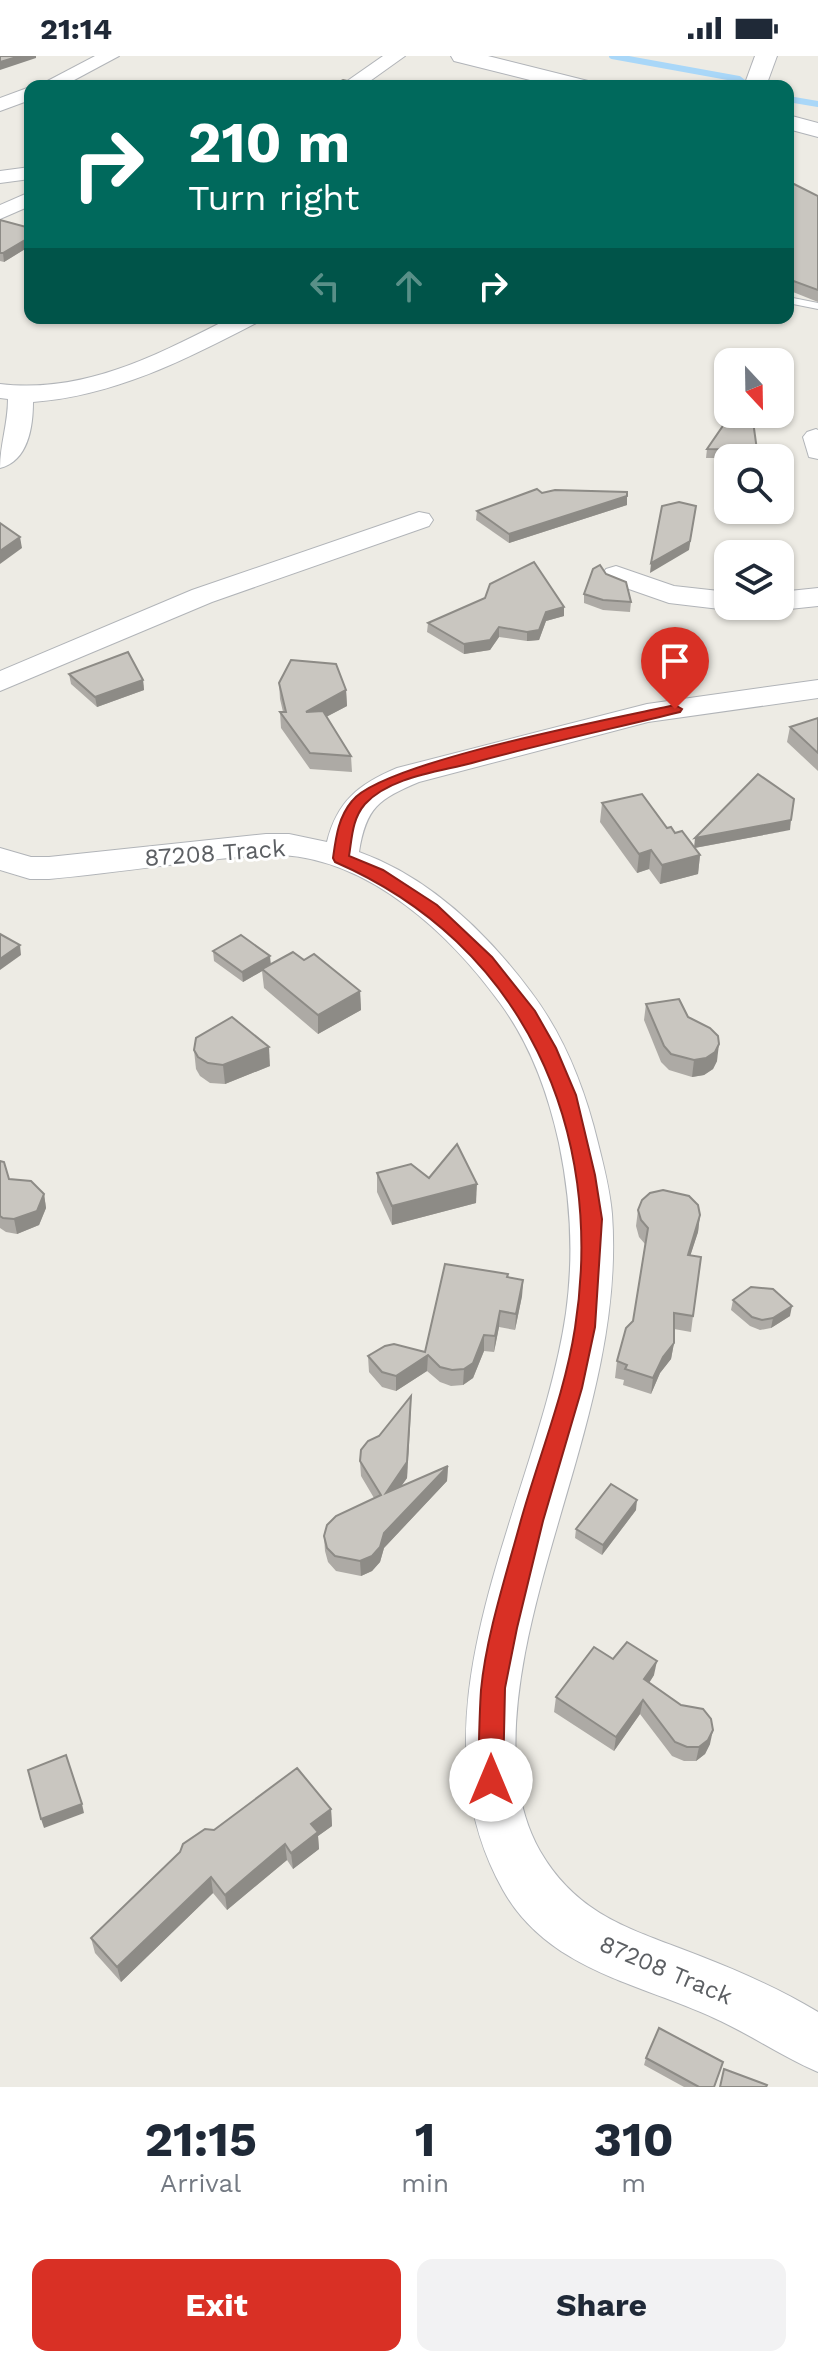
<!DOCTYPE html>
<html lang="en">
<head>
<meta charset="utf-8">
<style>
  body { margin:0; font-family:"Work Sans",sans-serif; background:#f2f2f3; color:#1f2937; height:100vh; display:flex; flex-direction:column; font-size:30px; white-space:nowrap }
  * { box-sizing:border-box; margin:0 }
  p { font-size:26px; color:#747a83 }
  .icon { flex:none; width:44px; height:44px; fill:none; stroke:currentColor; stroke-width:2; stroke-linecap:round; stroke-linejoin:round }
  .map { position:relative; height:2031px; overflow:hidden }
  .panel { display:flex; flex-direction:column; background:#fff; flex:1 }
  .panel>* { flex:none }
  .hud { position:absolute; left:24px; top:24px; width:770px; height:244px; border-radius:16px; box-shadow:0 2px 6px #0004; background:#00695c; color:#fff; overflow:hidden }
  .needle { width:52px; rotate:158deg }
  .tools { position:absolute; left:714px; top:292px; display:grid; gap:16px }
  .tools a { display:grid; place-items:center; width:80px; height:80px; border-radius:16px; background:#fff; box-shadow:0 2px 6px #0004; font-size:40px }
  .pin { position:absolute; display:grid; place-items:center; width:68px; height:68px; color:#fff; margin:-82px -34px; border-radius:50% 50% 50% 0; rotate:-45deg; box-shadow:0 0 8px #0007 }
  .pin .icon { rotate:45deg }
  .me { position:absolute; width:88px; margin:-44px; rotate:0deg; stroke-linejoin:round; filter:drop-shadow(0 0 6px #0008) }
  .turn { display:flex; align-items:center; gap:28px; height:168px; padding:0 32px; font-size:36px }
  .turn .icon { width:104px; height:104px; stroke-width:2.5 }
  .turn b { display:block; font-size:56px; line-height:68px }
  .lanes { display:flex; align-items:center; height:76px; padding:0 32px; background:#0003; justify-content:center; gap:40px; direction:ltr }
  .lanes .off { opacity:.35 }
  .eta { display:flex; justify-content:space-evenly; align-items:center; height:136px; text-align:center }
  .eta b { font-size:48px; font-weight:700; line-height:56px }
  .cta { display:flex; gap:16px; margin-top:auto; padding:16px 32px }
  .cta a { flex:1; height:92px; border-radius:16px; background:#d93025; color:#fff; font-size:32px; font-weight:700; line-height:92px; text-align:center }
  .cta a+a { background:#f2f2f3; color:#1f2937 }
  .status { display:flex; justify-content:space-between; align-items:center; height:56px; padding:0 40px; background:#fff; direction:ltr }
  .status svg { height:22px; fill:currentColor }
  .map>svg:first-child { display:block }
</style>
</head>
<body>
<div class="status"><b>21:14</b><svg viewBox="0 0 49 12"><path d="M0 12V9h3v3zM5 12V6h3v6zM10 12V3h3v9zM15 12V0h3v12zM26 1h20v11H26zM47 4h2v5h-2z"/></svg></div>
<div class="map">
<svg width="818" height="2031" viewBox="0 0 818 2031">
  <rect width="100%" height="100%" fill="#edebe4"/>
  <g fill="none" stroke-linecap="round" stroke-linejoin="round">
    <g stroke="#a9d7f8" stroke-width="6">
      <polyline points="612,0 739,23 748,30"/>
      <polyline points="788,43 818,48"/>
    </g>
    <g stroke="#b1b4b8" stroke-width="2">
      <polygon id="lane" points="788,241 818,247 818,253 788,247"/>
    </g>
    <g stroke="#b1b4b8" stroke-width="2">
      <g id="street">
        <polygon points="95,0 119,0 63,30 38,30"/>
        <polygon points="383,0 405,0 363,30 340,30"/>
        <polygon points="30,31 30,44 0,55 0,42"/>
        <polygon points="30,111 30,123 0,127 0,115"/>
        <polygon points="30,136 30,150 0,163 0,149"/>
        <path d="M230,262H260L256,267C185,304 114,340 33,346C33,371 28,405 0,412C0,388 8,368 8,343L0,342V328C84,338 157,299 230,262Z"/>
        <polygon points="816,373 818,374 818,403 809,401 803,381 807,376"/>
        <polygon points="419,456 429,458 433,464 429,470 212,546 0,635 0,615 192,534"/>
        <polygon points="616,510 674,530 728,536 728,550 739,550 728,554 669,547 606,525 602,519 606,513"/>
        <polygon points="818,532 818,550 780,554 769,550 780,550 780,536"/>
        <path d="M818,624V642L648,666L419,726C379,743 366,751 359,796C429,821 487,877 531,936C565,981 585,1033 598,1087C604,1111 610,1134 612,1158C623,1309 553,1452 525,1597C513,1661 507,1737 540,1795C579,1862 635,1874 700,1900C741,1916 780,1933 818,1956V2016C782,2001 750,1978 714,1962C638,1927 548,1914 503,1834C401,1652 539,1443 566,1257C574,1199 571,1145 559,1087C548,1037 531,989 500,947C451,879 371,804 282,799C262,798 240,801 219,803C162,809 106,818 49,823H30L0,814V792L31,801H49L266,778H289L327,786C337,745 359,728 397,712L647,648Z"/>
      </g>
    </g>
    <g stroke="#b0b3b8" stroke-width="2">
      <g id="secondary">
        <polygon points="451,0 488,0 588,25 591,30 554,30 454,5"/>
        <polygon points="755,0 777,0 766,30 744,30"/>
        <polygon points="788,59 818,67 818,81 788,73"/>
      </g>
    </g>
    <use href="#lane" fill="#fff" fill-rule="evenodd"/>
    <use href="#street" fill="#fff" fill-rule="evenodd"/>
    <use href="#secondary" fill="#fff" fill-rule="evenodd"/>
  </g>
  <g fill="#adaaa5">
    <polygon points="788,125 818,140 818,246 788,234"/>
    <polygon points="0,164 30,172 30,190 4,206 0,205"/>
    <polygon points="707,393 757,394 756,402 706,402"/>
    <polygon points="542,437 627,440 627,449 509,487 476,464 477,455"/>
    <polygon points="606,518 631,546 630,556 603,554 584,547 584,538"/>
    <polygon points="564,551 564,560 546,565 539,584 527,585 499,581 490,594 464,598 427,576 428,567"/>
    <polygon points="69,618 143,624 144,634 97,651 71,628"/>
    <polygon points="279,627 346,634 347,650 326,661 351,700 352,716 310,713 281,672 280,656 283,656 280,643"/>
    <polygon points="818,662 818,715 787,686 790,671"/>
    <polygon points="602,747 667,772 694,790 790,774 695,792 700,799 698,818 660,828 649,813 637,817 600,766"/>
    <polygon points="213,895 271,908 304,904 360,935 361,954 318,978 264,932 262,915 243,926 214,905"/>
    <polygon points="646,948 688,961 717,1005 713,1013 704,1019 692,1021 669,1014 661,1006 644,964"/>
    <polygon points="194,994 270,1010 225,1028 210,1027 200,1020 196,1013"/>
    <polygon points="0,1105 9,1123 44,1138 46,1152 39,1169 17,1178 6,1176 0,1172"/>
    <polygon points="377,1117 476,1147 392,1169 377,1136"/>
    <polygon points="638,1154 700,1159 698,1176 690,1200 693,1260 691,1276 674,1273 674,1287 671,1303 660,1317 651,1338 623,1329 624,1324 615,1322 617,1305 633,1265 645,1188 639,1181 636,1170"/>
    <polygon points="508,1221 523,1224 522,1240 515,1274 499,1271 494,1296 484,1295 473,1322 463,1329 451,1330 440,1326 427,1315 396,1335 382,1331 369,1316 368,1300 425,1296"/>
    <polygon points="733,1244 790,1260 771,1272 760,1274 750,1270 731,1254"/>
    <polygon points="411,1355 407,1422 401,1430 448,1410 447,1425 384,1492 380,1506 372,1515 361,1520 336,1515 328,1506 325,1495 324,1480 374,1442 361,1420 360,1405 379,1380"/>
    <polygon points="636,1454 602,1499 575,1482 576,1473"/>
    <polygon points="613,1603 654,1619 649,1627 710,1688 705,1698 696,1705 684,1705 672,1700 640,1658 614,1695 554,1656 556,1641"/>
    <polygon points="331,1753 332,1770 318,1780 319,1793 293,1813 287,1804 227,1854 213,1837 121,1926 95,1897 91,1882 214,1774"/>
    <polygon points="646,2002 714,2031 684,2031 644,2009"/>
  </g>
  <g fill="#8d8b86">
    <polygon points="20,0 36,0 36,2 0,14 0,6"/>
    <polygon points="30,181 30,190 4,206 3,197"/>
    <polygon points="627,440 627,449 509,487 509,478"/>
    <polygon points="696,450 689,494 650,517 651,507"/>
    <polygon points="20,481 22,492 0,508 0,495"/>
    <polygon points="564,551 564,560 546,565 539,584 527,585 527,576 546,556"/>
    <polygon points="499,571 499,581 490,594 464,598 464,588"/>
    <polygon points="143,624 144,634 97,651 95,641"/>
    <polygon points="346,634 347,650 307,671 306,656"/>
    <polygon points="791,764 790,774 694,792 695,782"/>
    <polygon points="651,794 649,813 637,817 639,798"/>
    <polygon points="700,799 698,818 660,828 662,809"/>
    <polygon points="20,889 21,899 0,914 0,903"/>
    <polygon points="270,900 271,910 243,926 242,916"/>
    <polygon points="360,935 361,954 318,978 318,959"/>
    <polygon points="719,988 717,1005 713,1013 704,1019 692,1021 694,1004"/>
    <polygon points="269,991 270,1010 225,1028 223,1009"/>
    <polygon points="477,1128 476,1147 392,1169 392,1150"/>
    <polygon points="44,1138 46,1152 39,1169 17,1178 14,1163"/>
    <polygon points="700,1159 698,1176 685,1216 688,1199"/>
    <polygon points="523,1224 522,1240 515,1274 516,1258"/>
    <polygon points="792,1250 790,1260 771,1272 773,1262"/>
    <polygon points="500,1255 499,1271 494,1296 495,1280"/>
    <polygon points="484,1279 484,1295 473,1322 463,1329 464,1313"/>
    <polygon points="674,1287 671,1303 660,1317 651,1338 653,1322 663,1301"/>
    <polygon points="428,1299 427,1315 396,1335 396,1320"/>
    <polygon points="411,1340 407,1422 386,1452 386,1437"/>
    <polygon points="448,1410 447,1425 384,1492 380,1506 372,1515 361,1520 360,1505 384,1477"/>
    <polygon points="637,1444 636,1454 602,1499 603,1489"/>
    <polygon points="657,1605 654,1619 642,1638 644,1623"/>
    <polygon points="643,1644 640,1658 614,1695 616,1681"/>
    <polygon points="713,1674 710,1688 705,1698 696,1705 699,1691"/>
    <polygon points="82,1748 84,1757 44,1772 41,1763"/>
    <polygon points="331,1753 332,1770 318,1780 319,1793 293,1813 291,1797 311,1768"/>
    <polygon points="285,1788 287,1804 227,1854 225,1839"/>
    <polygon points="211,1821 213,1837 121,1926 117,1911"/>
  </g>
  <g fill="#c9c6c0" stroke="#8d8b86" stroke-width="2">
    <polygon points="0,0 20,0 0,6"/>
    <polygon points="343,24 369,30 332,30"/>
    <polygon points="788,125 818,140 818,234 788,223"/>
    <polygon points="0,164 30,172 30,181 3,197 0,197"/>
    <polygon points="752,358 757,394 707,393 727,364"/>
    <polygon points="537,433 542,437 555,434 627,436 627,440 509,478 477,455"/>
    <polygon points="679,446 696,450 690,485 651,507 662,450"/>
    <polygon points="0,467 20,481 0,495"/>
    <polygon points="534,506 564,551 546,556 539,574 527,576 499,571 490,584 464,588 428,567 485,542 490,528"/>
    <polygon points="600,509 606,518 626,526 631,546 603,544 584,538 593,513"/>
    <polygon points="128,596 143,624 95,641 69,618"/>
    <polygon points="291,604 336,608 346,634 306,656 323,655 351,700 310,697 280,656 286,656 279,627"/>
    <polygon points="818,662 818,697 790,671"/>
    <polygon points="758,718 794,743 791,764 695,782"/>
    <polygon points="642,738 667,772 671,771 675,777 682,775 700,799 662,809 651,794 639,798 602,747"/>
    <polygon points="0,878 20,889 0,903"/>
    <polygon points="241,879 270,900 242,916 213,895"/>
    <polygon points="293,896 304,904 314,898 360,935 318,959 262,913"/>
    <polygon points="679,943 688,961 710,972 718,980 719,988 715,996 706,1002 694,1004 671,998 664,990 646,948"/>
    <polygon points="232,961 269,991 223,1009 208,1007 198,1001 194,994 196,982"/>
    <polygon points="457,1088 477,1128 392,1150 377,1117 411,1108 429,1122"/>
    <polygon points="0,1105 4,1106 9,1123 31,1125 44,1138 37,1155 14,1163 3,1162 0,1160"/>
    <polygon points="663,1134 689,1140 698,1149 700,1159 688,1199 701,1201 693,1260 674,1257 674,1287 663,1301 653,1322 625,1313 627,1309 617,1305 626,1272 633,1265 648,1172 641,1164 638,1154 642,1144 650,1137"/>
    <polygon points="445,1208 508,1218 507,1221 523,1224 516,1258 500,1255 495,1280 484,1279 473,1307 464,1313 452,1314 440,1311 428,1299 396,1320 382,1316 368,1300 385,1290 394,1288 425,1296"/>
    <polygon points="751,1231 773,1233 792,1250 773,1262 762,1264 752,1261 733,1244"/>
    <polygon points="411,1340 407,1406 386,1437 448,1410 384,1477 380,1491 372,1500 360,1505 335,1500 327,1492 324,1480 327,1469 336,1460 381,1439 360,1405 361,1394 368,1385 379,1380"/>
    <polygon points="611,1428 637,1444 603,1489 576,1473"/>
    <polygon points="627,1586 657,1605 644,1623 681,1649 703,1653 711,1663 713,1674 708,1684 699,1691 687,1691 675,1686 643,1644 616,1681 556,1641 594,1591 613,1603"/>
    <polygon points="66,1699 82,1748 41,1763 28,1714"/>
    <polygon points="297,1712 331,1753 311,1768 318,1776 291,1797 285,1788 225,1839 211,1821 117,1911 91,1882 180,1796 183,1788 205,1773 214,1774"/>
    <polygon points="659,1972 723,2006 714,2031 699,2031 646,2002"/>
    <polygon points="724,2013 767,2029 766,2031 720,2031"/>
  </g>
  <path fill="#d93025" stroke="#8d1f18" stroke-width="2" d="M675,649L682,653L680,656C611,673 541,688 472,707C438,716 390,721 365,748C352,763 352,782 349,800L383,814L437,849L492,901L535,955L556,992L576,1039L595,1119L602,1163L595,1271L582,1332L543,1465L517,1572L505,1632L503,1724L499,1733L491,1736L482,1733L478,1724C479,1694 479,1664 481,1634C486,1580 507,1516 521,1464C539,1400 565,1337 575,1272C606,1074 524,888 335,806L333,802C336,781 338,762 352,745C382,706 616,662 675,649Z"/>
  <g text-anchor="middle" stroke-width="6" stroke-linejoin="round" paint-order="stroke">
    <g font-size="24" fill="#5c5f63" stroke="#fff">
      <text transform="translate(215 797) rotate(-4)" y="8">87208 Track</text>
      <text transform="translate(666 1914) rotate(23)" y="8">87208 Track</text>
    </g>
  </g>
</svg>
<div class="tools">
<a><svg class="needle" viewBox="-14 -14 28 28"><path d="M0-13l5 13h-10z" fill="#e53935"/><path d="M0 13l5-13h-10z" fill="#747a83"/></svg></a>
<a><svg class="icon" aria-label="search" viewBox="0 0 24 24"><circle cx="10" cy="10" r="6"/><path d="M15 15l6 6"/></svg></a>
<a><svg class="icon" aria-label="layers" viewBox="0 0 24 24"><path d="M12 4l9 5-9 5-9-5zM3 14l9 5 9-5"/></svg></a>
</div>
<div class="pin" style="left:675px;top:653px;background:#d93025"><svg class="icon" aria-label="arrive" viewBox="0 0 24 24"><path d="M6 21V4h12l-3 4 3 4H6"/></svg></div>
<svg class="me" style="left:491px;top:1724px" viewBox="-20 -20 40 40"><circle r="19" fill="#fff"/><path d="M0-13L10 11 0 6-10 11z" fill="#d93025"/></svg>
<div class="hud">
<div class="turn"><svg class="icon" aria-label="right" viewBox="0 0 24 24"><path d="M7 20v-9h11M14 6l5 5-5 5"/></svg><div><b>210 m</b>Turn right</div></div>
<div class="lanes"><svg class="icon off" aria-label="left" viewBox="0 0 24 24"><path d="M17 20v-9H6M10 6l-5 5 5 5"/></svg><svg class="icon off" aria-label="ahead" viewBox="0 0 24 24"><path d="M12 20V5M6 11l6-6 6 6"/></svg><svg class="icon" aria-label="right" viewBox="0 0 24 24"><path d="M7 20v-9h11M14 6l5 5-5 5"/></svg></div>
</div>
</div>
<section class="panel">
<div class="eta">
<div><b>21:15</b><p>Arrival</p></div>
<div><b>1</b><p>min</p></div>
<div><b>310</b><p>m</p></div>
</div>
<div class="cta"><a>Exit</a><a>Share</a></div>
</section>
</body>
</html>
